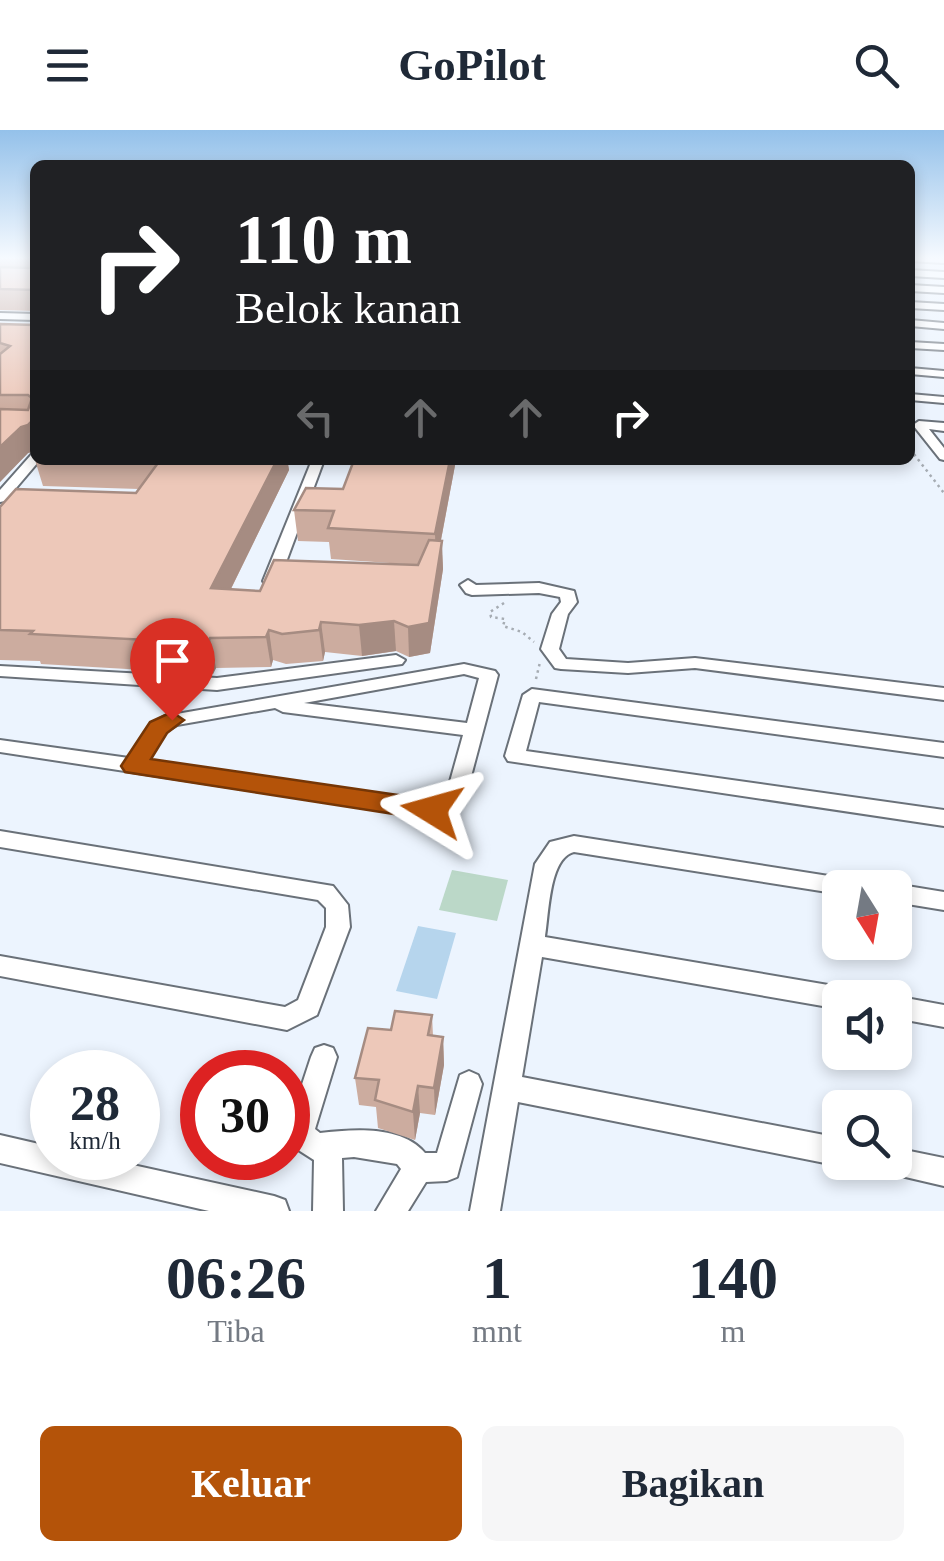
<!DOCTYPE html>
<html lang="id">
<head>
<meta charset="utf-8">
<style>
  body { margin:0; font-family:Georgia,serif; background:#f6f6f7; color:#1f2937; height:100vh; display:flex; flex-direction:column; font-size:38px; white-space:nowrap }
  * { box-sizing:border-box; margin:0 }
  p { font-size:32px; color:#747a83 }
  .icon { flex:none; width:55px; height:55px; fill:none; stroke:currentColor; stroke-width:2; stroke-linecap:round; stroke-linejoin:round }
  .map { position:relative; height:1081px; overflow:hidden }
  .sheet { display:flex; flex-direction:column; background:#fff; flex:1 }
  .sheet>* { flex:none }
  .guide { position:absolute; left:30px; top:30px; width:885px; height:305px; border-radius:15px; box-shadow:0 5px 15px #0003; background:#202124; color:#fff; overflow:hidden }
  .needle { width:65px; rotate:169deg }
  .controls { position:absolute; left:822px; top:740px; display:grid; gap:20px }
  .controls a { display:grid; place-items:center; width:90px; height:90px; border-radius:15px; background:#fff; box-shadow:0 5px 15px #0003; font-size:50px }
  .speed { position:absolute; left:30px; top:920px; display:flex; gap:20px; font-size:50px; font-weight:700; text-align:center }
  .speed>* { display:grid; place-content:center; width:130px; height:130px; border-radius:50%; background:#fff; box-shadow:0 5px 15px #0003; line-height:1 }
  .speed small { font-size:25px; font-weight:400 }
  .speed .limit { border:15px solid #d22; background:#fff; color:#111 }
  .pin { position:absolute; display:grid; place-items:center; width:85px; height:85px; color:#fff; margin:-102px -42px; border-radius:50% 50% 50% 0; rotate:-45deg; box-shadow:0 0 10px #0007 }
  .pin .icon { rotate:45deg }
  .me { position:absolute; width:110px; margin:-55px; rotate:278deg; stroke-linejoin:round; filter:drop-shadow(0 0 8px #0008) }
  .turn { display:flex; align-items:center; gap:35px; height:210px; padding:0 40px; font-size:45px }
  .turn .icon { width:130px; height:130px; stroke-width:2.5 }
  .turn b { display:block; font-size:70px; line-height:85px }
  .lanes { display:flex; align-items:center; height:95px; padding:0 40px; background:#0003; justify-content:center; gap:50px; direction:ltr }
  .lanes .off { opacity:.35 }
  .eta { display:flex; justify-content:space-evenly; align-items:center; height:170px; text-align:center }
  .eta b { font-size:60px; font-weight:600; line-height:70px }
  .action { display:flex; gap:20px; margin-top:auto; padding:20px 40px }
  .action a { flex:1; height:115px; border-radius:15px; background:#b45309; color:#fff; font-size:40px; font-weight:600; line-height:115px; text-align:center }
  .action a+a { background:#f6f6f7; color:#1f2937 }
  header { display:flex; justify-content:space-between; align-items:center; height:130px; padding:0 40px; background:#fff; font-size:45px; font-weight:600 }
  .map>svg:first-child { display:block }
</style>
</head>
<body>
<header><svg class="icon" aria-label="menu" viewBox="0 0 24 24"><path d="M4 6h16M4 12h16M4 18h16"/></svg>GoPilot<svg class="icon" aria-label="search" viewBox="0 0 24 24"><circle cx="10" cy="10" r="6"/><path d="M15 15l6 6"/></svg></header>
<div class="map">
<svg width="944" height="1081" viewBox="0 0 944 1081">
  <rect width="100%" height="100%" fill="#ecf4fe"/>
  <polygon fill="#bbd8c8" points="452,740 508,750 497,791 439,780"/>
  <polygon fill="#b6d5ed" points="418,796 456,803 437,869 396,861"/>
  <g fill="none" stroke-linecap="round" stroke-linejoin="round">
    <g stroke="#6a7179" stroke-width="4">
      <g id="minor">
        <polygon points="910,128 944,129 944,133 910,131"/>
        <polygon points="910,140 944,142 944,148 910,146"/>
        <polygon points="910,155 944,157 944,163 910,161"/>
        <polygon points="910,172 944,174 944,180 910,178"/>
        <polygon points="0,183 35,184 35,190 0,189"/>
        <polygon points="910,190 944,193 944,199 910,196"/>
        <polygon points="910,212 944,214 944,220 910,218"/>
        <polygon points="910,238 944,241 944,247 910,244"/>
        <polygon points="910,264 944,267 944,273 910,270"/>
        <polygon points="919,291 944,293 944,301 929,299 944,318 944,330 940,329 913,295"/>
        <polygon points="35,324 35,330 39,331 5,371 0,372 0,360 31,325"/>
        <polygon points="312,330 324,330 279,451 271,456 266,454 263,451"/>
        <polygon points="468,450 476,455 539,453 574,461 577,472 568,484 559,519 566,529 628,533 695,528 944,558 944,570 695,538 628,543 561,539 555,538 541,519 552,484 561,472 560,467 539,463 472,465 466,463 460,455"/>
        <polygon points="396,525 405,530 402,534 217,560 0,546 0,536 217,548"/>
        <path d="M464,534L495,541L498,545L465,669C457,683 449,685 433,688L0,622V610L129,628L151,594L165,586ZM464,544L479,548L467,593L304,573ZM275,578L283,582L463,605L446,666L441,671L433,672L147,631L165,602L177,595Z"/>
        <polygon points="532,559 944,613 944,627 539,572 526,621 944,680 944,696 508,631 505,626 523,565"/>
        <polygon points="0,701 333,756 348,775 350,797 317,885 287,900 0,846 0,826 285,877 298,870 326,797 326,778 318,770 0,717"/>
        <path d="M574,706L867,752L870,758H840V764L574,722C549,728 549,784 545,807L840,857L849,860L852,868H840V879L542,827L522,947L840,1008V1032H849L840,1036L518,972L500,1081H470L535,734L550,712Z"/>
        <polygon points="895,754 944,762 944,780 895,772 895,758 887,758"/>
        <polygon points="895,866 944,875 944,897 895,888 895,868 891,868"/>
        <path d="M324,915L333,918L337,927L315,999L320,1003C353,999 402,995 425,1023H437L460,945L469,941L478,945L482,954L457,1047L447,1051L426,1052L408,1081H376L401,1039L397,1034L354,1027L342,1028L343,1081H313L314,1030L289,1014L288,997L311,927L315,918Z"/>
        <polygon points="0,1005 52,1017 52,1028 101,1028 274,1066 285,1070 289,1081 209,1081 0,1033"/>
        <polygon points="895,1018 944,1028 944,1056 884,1042 880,1032 895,1032"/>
      </g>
    </g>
    <g stroke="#a6acb3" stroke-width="2.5" stroke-dasharray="2.5 4" stroke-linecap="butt">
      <polyline points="910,319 944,363"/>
      <polyline points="504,473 490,482 491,487 505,489 503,496 522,502 534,512"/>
      <polyline points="536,549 540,532"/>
    </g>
    <use href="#minor" fill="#fff" fill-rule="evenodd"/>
  </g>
  <g fill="#ccac9f">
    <polygon points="0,128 35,128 35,181 0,180"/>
    <polygon points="0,194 35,195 35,321 28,323 0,352"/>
    <polygon points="35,330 290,330 288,334 289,340 231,459 260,461 419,435 331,429 329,412 298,411 294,380 343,359 354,330 456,330 441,410 443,439 430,523 409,527 396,521 362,526 325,522 323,531 286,534 273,530 271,537 216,538 213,544 41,534 40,531 0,530 0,377 136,363 139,359 43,356"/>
    <polygon points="432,885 433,906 443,907 444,935 435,985 420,983 415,1010 378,998 376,977 359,975 355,948 391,900"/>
  </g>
  <g fill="#a68c82">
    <polygon points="35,288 35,321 28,323 0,352 0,317 21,297"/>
    <polygon points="277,330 290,330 288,334 289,340 217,487 211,458"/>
    <polygon points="450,330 456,330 436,436 435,404"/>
    <polygon points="442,411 443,439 430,523 409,527 408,497"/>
    <polygon points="394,491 396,521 362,526 359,495"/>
    <polygon points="321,492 325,522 323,531 319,500"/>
    <polygon points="269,500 273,530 271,537 266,507"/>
    <polygon points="210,508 216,538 213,544 207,513"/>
    <polygon points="443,907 444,935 435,985 434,958"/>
    <polygon points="418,956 420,983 415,1010 413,982"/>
  </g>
  <g fill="#edc8b9" stroke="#a68c82" stroke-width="2.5">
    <polygon points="33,128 35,128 35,160 0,159 0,137 30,138"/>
    <polygon points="0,194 35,195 35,288 28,295 21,297 0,317 0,279 28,280 32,268 28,265 0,265 0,224 10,216 0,213"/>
    <polygon points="61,330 277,330 211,458 260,461 274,430 418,435 429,410 442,411 429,493 408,497 394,491 359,495 321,492 319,500 282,504 269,500 266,507 210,508 207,513 30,504 33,501 0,500 0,377 16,359 136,363 158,333"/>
    <polygon points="354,330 450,330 435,404 328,398 334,381 294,380 306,358 343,359"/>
    <polygon points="395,881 432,885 428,905 443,907 434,958 418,956 413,982 375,970 379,950 355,948 368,898 391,900"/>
  </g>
  <linearGradient id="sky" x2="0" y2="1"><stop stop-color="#94c1ea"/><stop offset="0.46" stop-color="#f6faff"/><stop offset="1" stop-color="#f6faff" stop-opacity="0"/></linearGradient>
  <rect width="944" height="279" fill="url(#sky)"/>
  <polygon fill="#b45309" stroke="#753606" stroke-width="2.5" points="172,582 184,590 167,603 151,629 432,670 442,673 446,680 442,687 432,690 125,642 121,636 150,592"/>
</svg>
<div class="controls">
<a><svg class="needle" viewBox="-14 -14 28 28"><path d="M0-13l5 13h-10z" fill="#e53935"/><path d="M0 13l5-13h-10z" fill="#747a83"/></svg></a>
<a><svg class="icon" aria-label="sound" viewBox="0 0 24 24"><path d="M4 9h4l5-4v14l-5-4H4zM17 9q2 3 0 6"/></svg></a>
<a><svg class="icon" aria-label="search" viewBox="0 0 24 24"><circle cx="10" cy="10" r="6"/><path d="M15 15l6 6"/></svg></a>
</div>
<div class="speed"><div>28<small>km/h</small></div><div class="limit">30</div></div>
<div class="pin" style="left:172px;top:590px;background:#d93025"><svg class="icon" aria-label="arrive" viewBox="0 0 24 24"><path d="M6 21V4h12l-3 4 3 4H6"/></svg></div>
<svg class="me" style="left:432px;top:680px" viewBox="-20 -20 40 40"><path d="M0-17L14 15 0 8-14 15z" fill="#b45309" stroke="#fff" stroke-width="4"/></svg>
<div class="guide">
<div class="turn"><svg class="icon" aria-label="right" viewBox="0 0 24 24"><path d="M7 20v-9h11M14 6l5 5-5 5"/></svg><div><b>110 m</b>Belok kanan</div></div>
<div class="lanes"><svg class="icon off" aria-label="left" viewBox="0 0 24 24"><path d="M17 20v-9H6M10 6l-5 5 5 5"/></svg><svg class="icon off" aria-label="ahead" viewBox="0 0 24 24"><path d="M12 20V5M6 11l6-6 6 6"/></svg><svg class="icon off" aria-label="ahead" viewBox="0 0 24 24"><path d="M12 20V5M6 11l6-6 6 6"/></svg><svg class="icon" aria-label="right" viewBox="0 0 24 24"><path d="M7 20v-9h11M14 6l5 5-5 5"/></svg></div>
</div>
</div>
<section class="sheet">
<div class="eta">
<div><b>06:26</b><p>Tiba</p></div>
<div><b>1</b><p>mnt</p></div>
<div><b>140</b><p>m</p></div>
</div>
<div class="action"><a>Keluar</a><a>Bagikan</a></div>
</section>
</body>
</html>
